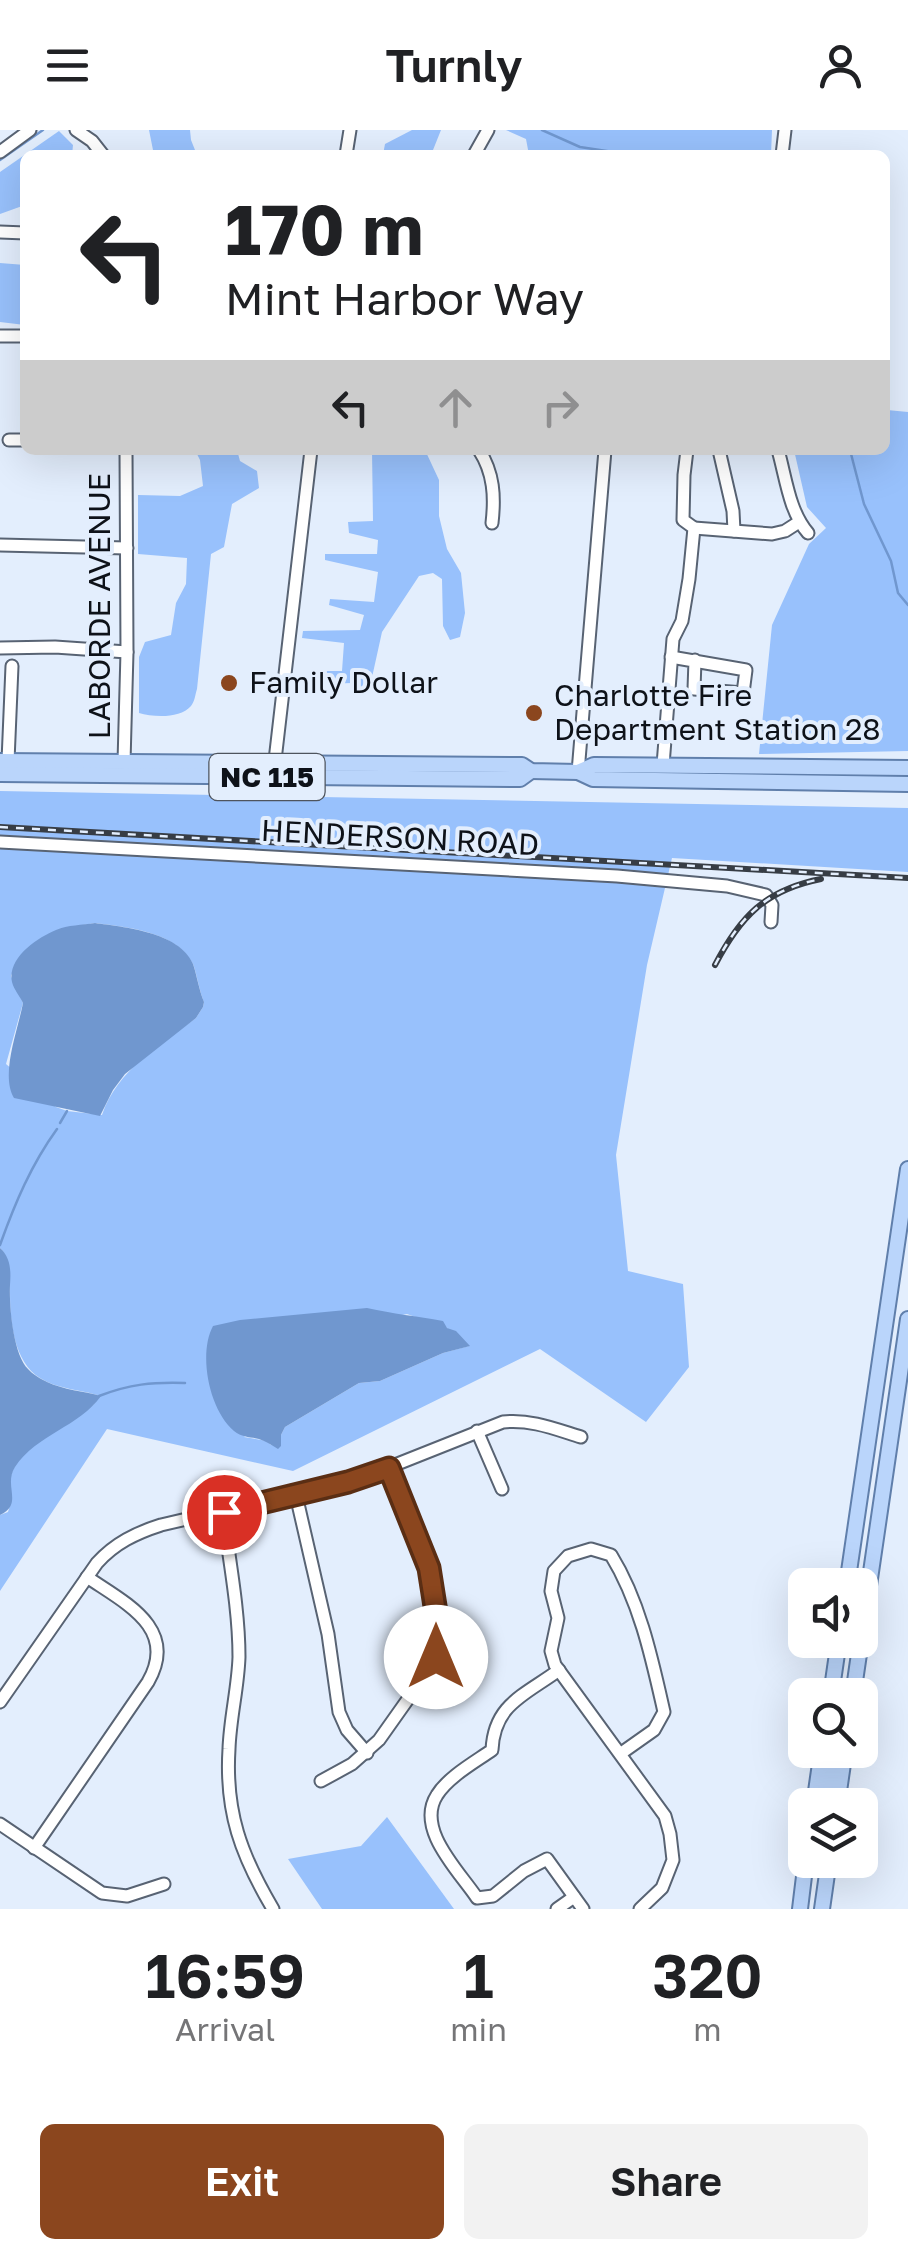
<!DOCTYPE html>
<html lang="en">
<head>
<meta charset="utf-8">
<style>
  body { margin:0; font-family:"Golos Text",sans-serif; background:#f2f2f2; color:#202124; height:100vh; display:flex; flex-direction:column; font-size:38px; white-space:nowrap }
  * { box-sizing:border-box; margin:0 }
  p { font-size:32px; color:#757577 }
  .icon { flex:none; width:55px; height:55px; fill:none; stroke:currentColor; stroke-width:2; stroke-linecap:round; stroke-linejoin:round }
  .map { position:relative; height:1779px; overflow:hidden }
  .panel { display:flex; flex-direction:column; background:#fff; flex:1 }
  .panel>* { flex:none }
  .hud { position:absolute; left:20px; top:20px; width:870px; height:305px; border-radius:15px; box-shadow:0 10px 40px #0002; background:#fff; color:#202124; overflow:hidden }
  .fabs { position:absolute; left:788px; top:1438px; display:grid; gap:20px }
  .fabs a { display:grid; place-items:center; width:90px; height:90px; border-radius:15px; background:#fff; box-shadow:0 10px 40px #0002; font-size:50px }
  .pin { position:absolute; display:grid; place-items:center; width:85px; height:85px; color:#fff; margin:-42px; border:5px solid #fff; border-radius:50%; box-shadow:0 2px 10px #0007 }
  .me { position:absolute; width:110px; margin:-55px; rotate:0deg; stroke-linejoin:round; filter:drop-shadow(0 0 8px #0008) }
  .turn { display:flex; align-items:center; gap:35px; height:210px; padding:0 40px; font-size:45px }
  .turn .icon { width:130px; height:130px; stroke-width:2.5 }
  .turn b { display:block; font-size:70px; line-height:85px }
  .lanes { display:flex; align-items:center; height:95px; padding:0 40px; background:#0003; justify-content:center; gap:50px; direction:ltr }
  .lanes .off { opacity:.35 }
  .eta { display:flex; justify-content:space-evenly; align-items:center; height:170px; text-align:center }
  .eta b { font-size:60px; font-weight:600; line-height:70px }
  .primary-button { display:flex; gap:20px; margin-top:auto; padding:20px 40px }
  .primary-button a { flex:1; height:115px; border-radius:15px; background:#8b461e; color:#fff; font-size:40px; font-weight:600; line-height:115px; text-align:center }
  .primary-button a+a { background:#f2f2f2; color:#202124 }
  header { display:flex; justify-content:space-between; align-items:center; height:130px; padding:0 40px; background:#fff; font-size:45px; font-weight:600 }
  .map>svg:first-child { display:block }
</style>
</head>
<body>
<header><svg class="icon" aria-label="menu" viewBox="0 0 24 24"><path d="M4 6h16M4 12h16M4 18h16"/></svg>Turnly<svg class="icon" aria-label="person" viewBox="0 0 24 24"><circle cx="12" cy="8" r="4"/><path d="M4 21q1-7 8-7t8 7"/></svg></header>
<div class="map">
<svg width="908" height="1779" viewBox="0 0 908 1779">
  <rect width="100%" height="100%" fill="#e3eefd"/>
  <g fill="#98c1fc" fill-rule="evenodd">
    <polygon points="149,0 190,0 191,10 197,25 154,25"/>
    <polygon points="412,0 441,0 431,25 383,25 385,14"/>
    <polygon points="506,0 772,0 771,25 529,25 526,9"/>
    <polygon points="59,1 73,15 72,25 25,25 25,75 0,84 0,42"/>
    <polygon points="0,133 25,135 25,195 0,192"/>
    <polygon points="885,277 887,280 908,282 908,621 759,624 772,495 809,414 826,398 807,377 794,320 885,320"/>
    <path d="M195,320H237L240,331L257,341L259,358L232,374L224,417L211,424L197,559C195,565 195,571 191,576C180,589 153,587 139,583V527L145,512L171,505L176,473L186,454L187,428L138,424V365L180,366L203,356L200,330Z"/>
    <polygon points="372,320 425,320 439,350 439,386 447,419 461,443 465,483 460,507 450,510 443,496 442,449 433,443 419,446 382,502 369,561 353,562 352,553 323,554 322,541 342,541 344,513 302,508 303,501 360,500 364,485 329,475 330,469 374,472 378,442 325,430 325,424 377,424 378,410 349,403 348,392 373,391"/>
    <path d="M0,661L908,678V742L672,728L647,835L616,1025L628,1141L683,1154L689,1237L646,1292L540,1219L293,1341L107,1299L0,1461V1385L8,1382C14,1366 7,1356 12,1342C25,1312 67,1293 93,1275L100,1266C81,1259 59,1260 40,1248C14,1232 10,1192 10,1163C9,1147 12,1130 0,1118ZM95,793C126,797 176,801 193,834C196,841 200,863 204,872L203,877L196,888C160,915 117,940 102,985L67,981L56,977L6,934L23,873L11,846L18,829L59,799ZM407,1184L447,1198L469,1216L443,1223L380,1251L359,1253L285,1297L281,1305V1316L271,1315L267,1311L244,1307L397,1186Z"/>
    <polygon points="387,1687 454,1779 322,1779 288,1729 361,1716"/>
  </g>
  <g fill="#7097cf">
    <path d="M95,793C123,797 180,802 193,834C197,846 199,860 204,872L203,877L196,888L125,944L113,960L100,986L14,968C0,945 18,900 23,873C20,866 14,860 12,852C7,828 37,808 56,800C68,795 82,795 95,793Z"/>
    <path d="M0,1118C11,1128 11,1141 10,1155C9,1175 13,1224 28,1239C32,1244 41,1249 47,1252C64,1260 83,1261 101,1266C79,1297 37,1304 15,1337C3,1356 24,1374 0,1385Z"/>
    <path d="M367,1178C393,1184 417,1186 443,1191L447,1198L456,1201L470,1216L443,1223L380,1251L359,1253L285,1297L281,1305V1316L278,1319C273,1316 269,1313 264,1311C254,1306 244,1309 234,1301C209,1280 198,1224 213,1196L240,1190Z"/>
  </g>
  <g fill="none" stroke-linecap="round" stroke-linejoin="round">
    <g stroke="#7097cf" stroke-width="2.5">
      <polyline points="542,0 580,17 633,25"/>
      <polyline points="0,30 43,0"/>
      <polyline points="850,320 864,374 891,431 898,463 908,475"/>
      <polyline points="60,993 67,981"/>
      <path d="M0,1115C15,1073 31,1035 57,999"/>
      <path d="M99,1266C130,1254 152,1252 185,1253"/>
    </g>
    <g stroke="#586373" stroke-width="15">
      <g id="minor">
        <polyline points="76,0 92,11 103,25"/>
        <polyline points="0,22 30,0"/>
        <polyline points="346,25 350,0"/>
        <polyline points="474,25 488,0"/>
        <polyline points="782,25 785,0"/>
        <polyline points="0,102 25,103"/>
        <polyline points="0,206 25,206"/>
        <polyline points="9,310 25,310"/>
        <path d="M479,320C494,343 495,367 492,393"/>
        <polyline points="719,320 733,381 734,401"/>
        <path d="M778,320C786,348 789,381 808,403"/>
        <polyline points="694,398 772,404 785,401 799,392"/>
        <polyline points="0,415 127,418"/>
        <polyline points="0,518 55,517 127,522"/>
        <polyline points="671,527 746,540 743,563 694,559 695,530"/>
        <polyline points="8,631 12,536"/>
        <polyline points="124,632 127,522 126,320"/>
        <polyline points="663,635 673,509 682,491 689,449 694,398 683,390 684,345 687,320"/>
        <polyline points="274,639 311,320"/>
        <polyline points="578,642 605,320"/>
        <polyline points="0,712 617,746 727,756 766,765 772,775 771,792"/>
        <polyline points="477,1301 502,1359"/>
        <polyline points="296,1365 328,1504 339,1582 347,1600 367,1623"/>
        <path d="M223,1382C229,1429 239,1479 239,1527C238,1558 230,1588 229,1619C225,1682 241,1725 273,1779"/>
        <path d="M559,1540C525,1565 494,1574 492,1620C475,1632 448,1647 437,1665C415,1699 459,1741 477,1768L493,1766L524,1741L547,1729L583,1779"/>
        <path d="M0,1572L97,1433C115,1413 136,1403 161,1395L362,1348L503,1292C531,1289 555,1299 581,1307"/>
        <path d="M620,1624L654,1600L664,1582C652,1529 640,1472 611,1425L591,1419L568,1426L554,1441L551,1461L558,1488L551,1521L555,1535L665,1686L670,1704L673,1730L662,1758L640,1779"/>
        <polyline points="321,1651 352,1634 379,1610 430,1538 438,1521 439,1502 429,1438 389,1339"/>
        <polyline points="0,1694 102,1763 127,1766 164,1754"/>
        <path d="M34,1718L148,1552C179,1498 125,1473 87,1447"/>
        <polyline points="557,1779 574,1767"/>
      </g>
    </g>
    <g stroke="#607fab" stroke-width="18">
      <g id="major">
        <polyline points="0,631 522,635 531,641 578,642 593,649 908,654"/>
        <polyline points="578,642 594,635 908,638"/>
        <polyline points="0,644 520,649 531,641"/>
        <polyline points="847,1455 908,1039"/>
        <polyline points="831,1565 839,1510"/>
        <polyline points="853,1565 908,1189"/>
        <polyline points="829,1664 832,1620"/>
        <polyline points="814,1675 822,1620"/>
        <polyline points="837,1675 845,1620"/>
        <polyline points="800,1779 806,1730"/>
        <polyline points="822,1779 829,1730"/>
      </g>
    </g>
    <use href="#minor" stroke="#fff" stroke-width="11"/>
    <use href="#major" stroke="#bad5fb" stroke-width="14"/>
    <g stroke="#373d45" stroke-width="6">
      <g id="rail">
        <polyline points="0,697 908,748"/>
        <path d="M715,835C740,787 765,760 821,749"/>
      </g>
    </g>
    <use href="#rail" stroke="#e3eefd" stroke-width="2.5" stroke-dasharray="8" stroke-linecap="butt"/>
  </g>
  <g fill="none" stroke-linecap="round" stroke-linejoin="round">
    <g stroke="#5a2e14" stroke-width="25">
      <polyline id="route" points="224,1382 348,1352 389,1338 429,1438 440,1508 436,1527"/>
    </g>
    <use href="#route" stroke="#8b461e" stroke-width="18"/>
  </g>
  <g fill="#8b461e" stroke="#e3eefd" stroke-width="4">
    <circle cx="229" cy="553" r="10"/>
    <circle cx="534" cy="583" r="10"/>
  </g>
  <g text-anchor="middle" stroke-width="8" stroke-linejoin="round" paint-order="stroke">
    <rect fill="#e3eefd" stroke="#4e545d" stroke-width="2.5" x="209.5" y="624" width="115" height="46" rx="8"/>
    <g font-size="28" font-weight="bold" fill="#0e1219">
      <text x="267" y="657">NC 115</text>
    </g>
    <g font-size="30" fill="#0e1219" stroke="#e3eefd">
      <text transform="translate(100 476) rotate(-90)" y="10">LABORDE AVENUE</text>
      <text transform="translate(400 708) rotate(3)" y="10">HENDERSON ROAD</text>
    </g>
    <g font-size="30" fill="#0e1219" stroke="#e3eefd" text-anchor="start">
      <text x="249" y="563">Family Dollar</text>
      <text x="554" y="576">Charlotte Fire<tspan x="554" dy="34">Department Station 28</tspan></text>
    </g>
  </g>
</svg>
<div class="fabs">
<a><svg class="icon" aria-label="sound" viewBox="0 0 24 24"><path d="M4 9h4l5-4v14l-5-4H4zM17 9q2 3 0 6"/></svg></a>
<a><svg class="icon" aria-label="search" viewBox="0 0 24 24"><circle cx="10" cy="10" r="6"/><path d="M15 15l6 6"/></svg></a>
<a><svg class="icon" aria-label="layers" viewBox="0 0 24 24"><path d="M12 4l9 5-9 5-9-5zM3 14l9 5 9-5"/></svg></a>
</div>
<div class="pin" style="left:224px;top:1382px;background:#d93025"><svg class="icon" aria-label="arrive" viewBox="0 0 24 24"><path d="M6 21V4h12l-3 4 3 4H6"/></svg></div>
<svg class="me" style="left:436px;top:1527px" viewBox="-20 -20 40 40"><circle r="19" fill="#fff"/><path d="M0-13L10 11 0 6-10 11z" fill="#8b461e"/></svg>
<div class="hud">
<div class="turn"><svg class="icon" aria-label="left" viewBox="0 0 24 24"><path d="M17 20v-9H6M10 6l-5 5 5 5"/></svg><div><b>170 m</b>Mint Harbor Way</div></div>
<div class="lanes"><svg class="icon" aria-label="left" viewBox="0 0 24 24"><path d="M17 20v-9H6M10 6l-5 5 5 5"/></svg><svg class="icon off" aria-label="ahead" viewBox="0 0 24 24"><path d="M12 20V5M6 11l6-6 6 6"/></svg><svg class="icon off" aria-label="right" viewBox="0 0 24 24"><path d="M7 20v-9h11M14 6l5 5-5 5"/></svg></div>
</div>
</div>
<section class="panel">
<div class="eta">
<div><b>16:59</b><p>Arrival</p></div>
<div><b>1</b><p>min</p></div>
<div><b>320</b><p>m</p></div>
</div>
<div class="primary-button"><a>Exit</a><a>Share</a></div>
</section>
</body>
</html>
